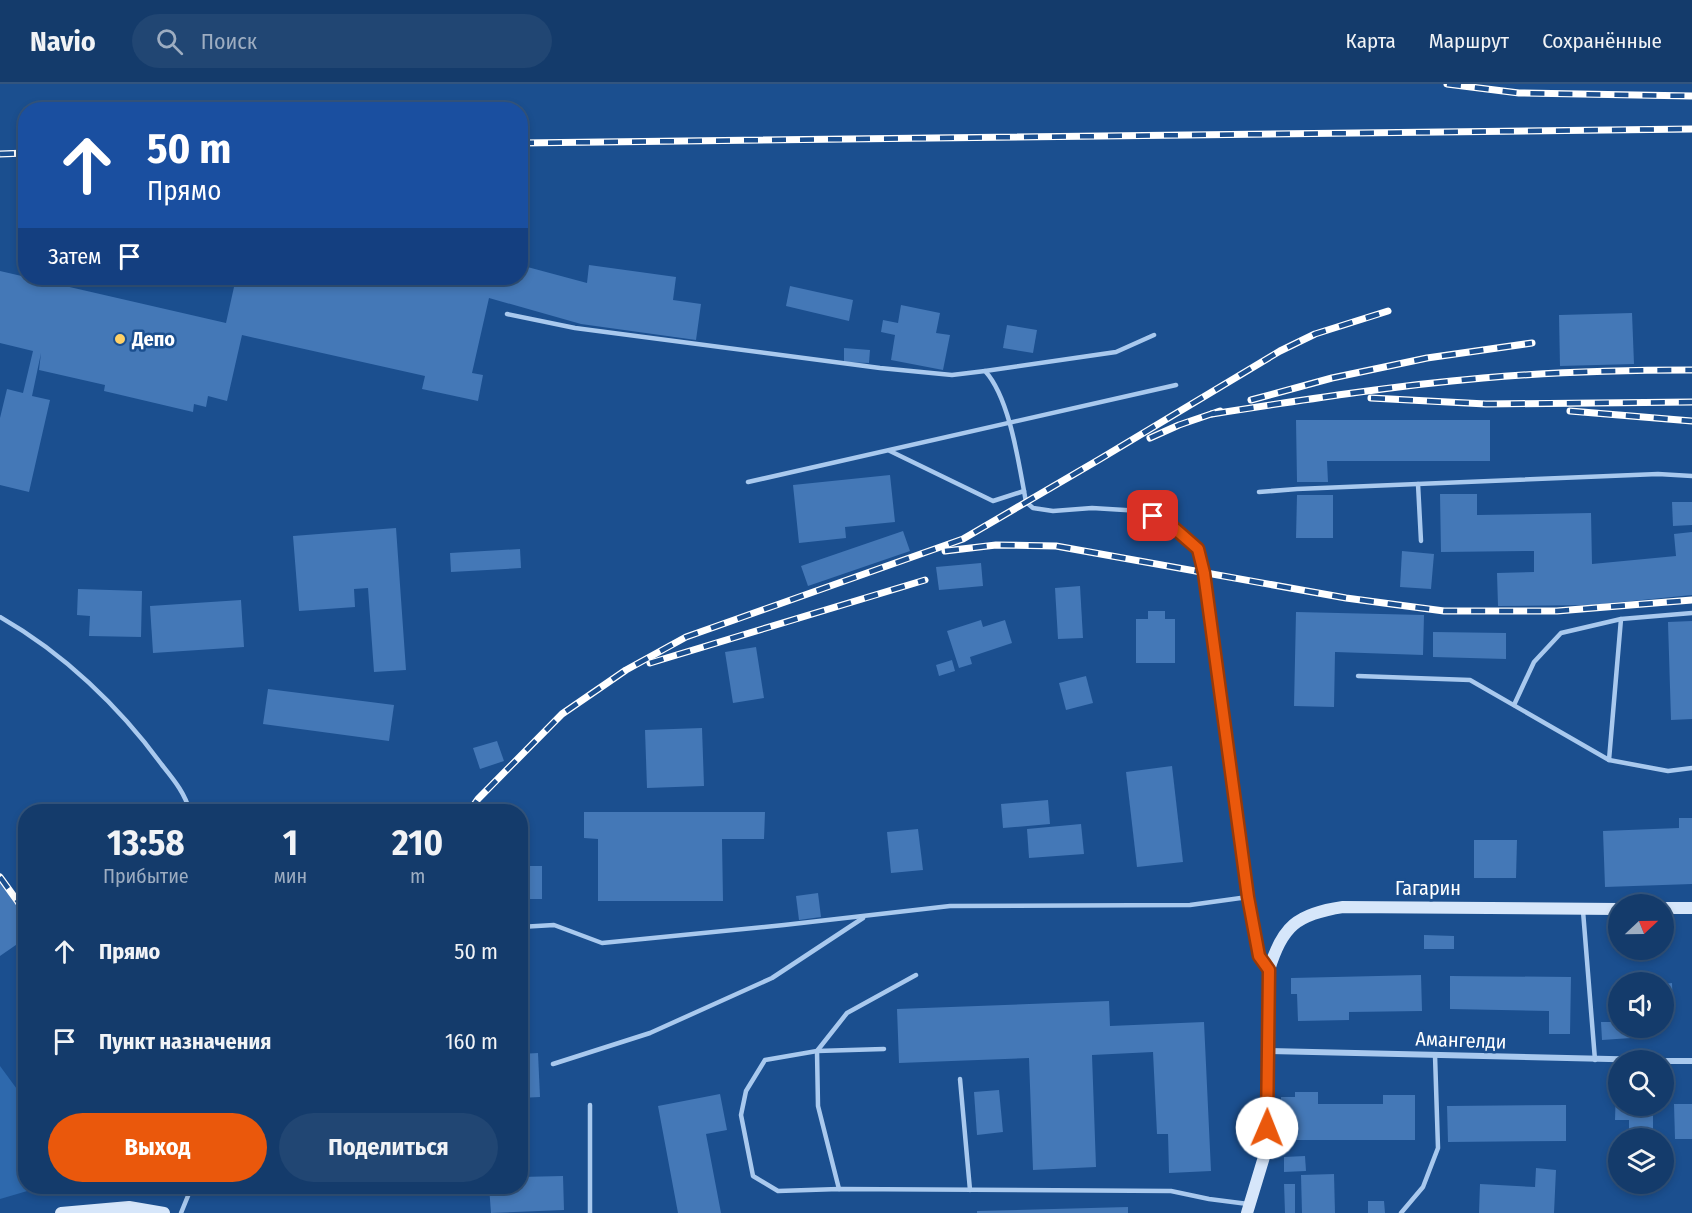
<!DOCTYPE html>
<html lang="ru">
<head>
<meta charset="utf-8">
<style>
  body { margin:0; font-family:"Fira Sans Condensed",sans-serif; background:#214673; color:#f1f3f6; height:100vh; display:flex; flex-direction:column; font-size:22px; white-space:nowrap }
  * { box-sizing:border-box; margin:0 }
  p { font-size:20px; color:#9dadc1 }
  .icon { flex:none; width:33px; height:33px; fill:none; stroke:currentColor; stroke-width:2; stroke-linecap:round; stroke-linejoin:round }
  .map { position:relative; flex:1; overflow:hidden }
  .sheet { position:absolute; left:18px; top:720px; width:510px; height:390px; display:flex; flex-direction:column; background:#143b6b; border-radius:24px; box-shadow:0 3px 9px #0003,0 0 0 2px #33557e }
  .sheet>* { flex:none }
  .guide { position:absolute; left:18px; top:18px; width:510px; height:183px; border-radius:24px; box-shadow:0 3px 9px #0003,0 0 0 2px #33557e; background:#1a4fa0; color:#fff; overflow:hidden }
  .needle { width:39px; rotate:68deg }
  .controls { position:absolute; left:1608px; top:810px; display:grid; gap:12px }
  .controls a { display:grid; place-items:center; width:66px; height:66px; border-radius:50%; background:#143b6b; box-shadow:0 3px 9px #0003,0 0 0 2px #33557e; font-size:30px }
  .pin { position:absolute; display:grid; place-items:center; width:51px; height:51px; color:#fff; margin:-26px; border-radius:12px; box-shadow:0 3px 9px #0006 }
  .me { position:absolute; width:66px; margin:-33px; rotate:1deg; stroke-linejoin:round; filter:drop-shadow(0 0 4px #0008) }
  .turn { display:flex; align-items:center; gap:21px; height:126px; padding:0 30px; font-size:27px }
  .turn .icon { width:78px; height:78px; stroke-width:2.5 }
  .turn b { display:block; font-size:42px; line-height:51px }
  .then { display:flex; align-items:center; height:57px; padding:0 30px; background:#0003; gap:12px; font-size:22px }
  .eta { display:flex; justify-content:space-evenly; align-items:center; height:102px; text-align:center }
  .eta b { font-size:36px; font-weight:700; line-height:42px }
  .button { display:flex; gap:12px; margin-top:auto; padding:12px 30px }
  .button a { flex:1; height:69px; border-radius:36px; background:#ea580c; color:#fff; font-size:24px; font-weight:700; line-height:69px; text-align:center }
  .button a+a { background:#214673; color:#f1f3f6 }
  ul { padding:0; list-style:none }
  li { display:flex; align-items:center; gap:18px; height:90px; padding:0 30px }
  li div { flex:1 }
  li b { display:block; font-size:22px }
  li em { font-style:normal }
  header { display:flex; align-items:center; gap:36px; box-sizing:border-box; height:84px; padding:0 30px; background:#143b6b; border-bottom:2px solid #33557e }
  header strong { font-size:28px }
  nav { display:flex; gap:33px; margin-inline-start:auto; font-size:21px }
  .search { width:420px; height:54px; background:#214673; display:flex; align-items:center; gap:15px; box-sizing:border-box; padding:0 21px; border-radius:33px; color:#9dadc1; font-size:22px }
  .map>svg:first-child { display:block }
</style>
</head>
<body>
<header>
<strong>Navio</strong>
<div class="search"><svg class="icon" aria-label="search" viewBox="0 0 24 24"><circle cx="10" cy="10" r="6"/><path d="M15 15l6 6"/></svg>Поиск</div>
<nav><a>Карта</a><a>Маршрут</a><a>Сохранённые</a></nav>
</header>
<div class="map">
<svg width="1692" height="1129" viewBox="0 0 1692 1129">
  <rect width="100%" height="100%" fill="#1b4f8f"/>
  <polygon fill="#2e69ad" points="0,982 25,1016 26,1102 41,1103 0,1115"/>
  <g fill="#4478b7">
    <polygon points="520,181 587,199 589,181 676,193 673,216 701,220 696,256 581,240 489,214 472,289 483,291 478,317 422,305 425,292 242,251 227,317 208,312 206,323 194,320 193,328 104,307 105,301 39,286 41,269 32,312 50,316 29,408 0,401 0,334 7,305 23,309 33,267 0,259 0,187 226,239 236,194 520,194"/>
    <polygon points="790,202 853,216 849,237 786,222"/>
    <polygon points="901,221 940,229 936,249 950,251 943,286 891,276 895,251 881,248 883,236 898,239"/>
    <polygon points="1632,229 1634,280 1560,282 1559,231"/>
    <polygon points="1007,241 1037,246 1033,269 1003,264"/>
    <polygon points="844,264 870,266 869,279 844,278"/>
    <polygon points="1296,336 1490,336 1490,377 1327,377 1328,398 1297,398"/>
    <polygon points="890,391 895,438 845,443 846,454 799,459 793,401"/>
    <polygon points="1440,410 1477,410 1477,431 1591,429 1592,480 1676,472 1674,450 1692,448 1692,511 1592,521 1498,522 1497,489 1534,488 1534,467 1441,468"/>
    <polygon points="1297,411 1333,411 1333,454 1296,454"/>
    <polygon points="1672,418 1692,418 1692,441 1673,442"/>
    <polygon points="396,444 406,586 374,588 368,504 354,505 355,523 299,527 293,452"/>
    <polygon points="903,447 910,467 808,502 801,482"/>
    <polygon points="520,465 521,484 451,488 450,469"/>
    <polygon points="1402,467 1434,470 1431,505 1400,503"/>
    <polygon points="981,479 983,502 939,506 936,483"/>
    <polygon points="1080,502 1083,554 1058,555 1055,504"/>
    <polygon points="78,505 142,507 141,553 89,552 90,532 77,531"/>
    <polygon points="241,516 244,563 153,569 150,522"/>
    <polygon points="1148,527 1165,527 1165,535 1175,535 1175,579 1136,579 1136,535 1148,535"/>
    <polygon points="1296,528 1424,531 1423,571 1335,568 1334,623 1294,622"/>
    <polygon points="981,536 983,543 1005,536 1012,559 970,573 972,580 959,584 947,547"/>
    <polygon points="1692,537 1692,635 1671,636 1668,538"/>
    <polygon points="1433,548 1506,549 1506,575 1433,573"/>
    <polygon points="756,563 764,614 733,619 725,568"/>
    <polygon points="952,576 955,587 939,592 936,581"/>
    <polygon points="1086,592 1093,619 1066,626 1059,599"/>
    <polygon points="268,605 394,621 389,657 263,640"/>
    <polygon points="702,644 704,702 647,704 645,646"/>
    <polygon points="497,657 504,677 480,685 473,664"/>
    <polygon points="1172,682 1183,778 1137,783 1126,688"/>
    <polygon points="1048,716 1050,740 1003,744 1001,720"/>
    <polygon points="584,728 765,728 764,755 722,755 723,817 598,817 598,755 584,754"/>
    <polygon points="1679,734 1692,734 1692,800 1605,803 1603,747 1679,744"/>
    <polygon points="1081,740 1084,770 1029,774 1027,745"/>
    <polygon points="918,745 923,786 891,789 887,748"/>
    <polygon points="1474,756 1517,756 1516,794 1474,794"/>
    <rect x="520" y="782" width="22" height="33"/>
    <polygon points="0,795 26,831 26,854 0,872"/>
    <polygon points="818,809 821,833 799,836 796,812"/>
    <polygon points="1424,851 1454,852 1454,865 1424,865"/>
    <polygon points="1421,891 1422,927 1349,928 1349,936 1298,937 1297,910 1291,910 1291,894"/>
    <polygon points="1450,892 1571,893 1570,950 1549,950 1549,927 1450,925"/>
    <polygon points="1672,899 1673,925 1664,925 1664,900"/>
    <polygon points="1109,917 1110,942 1204,938 1211,1087 1169,1089 1168,1050 1157,1050 1153,968 1092,971 1096,1083 1033,1086 1029,974 899,979 897,925"/>
    <polygon points="1601,938 1618,938 1618,944 1631,944 1631,954 1602,956"/>
    <polygon points="538,969 540,1013 520,1014 520,970"/>
    <polygon points="1616,1003 1618,1003 1618,1022 1653,1022 1653,1054 1629,1054 1629,1036 1615,1036"/>
    <polygon points="999,1006 1003,1048 977,1051 974,1008"/>
    <polygon points="1295,1008 1318,1008 1318,1020 1383,1020 1383,1011 1415,1011 1415,1056 1295,1056 1295,1051 1281,1051 1281,1013 1295,1013"/>
    <polygon points="720,1010 727,1046 706,1050 721,1129 678,1129 658,1022"/>
    <polygon points="1674,1020 1692,1020 1692,1055 1675,1055"/>
    <polygon points="1566,1021 1566,1057 1448,1058 1447,1022"/>
    <polygon points="1305,1072 1306,1087 1284,1088 1284,1073"/>
    <polygon points="1536,1084 1556,1086 1554,1129 1479,1129 1480,1100 1535,1103"/>
    <polygon points="1334,1090 1335,1129 1302,1129 1301,1091"/>
    <polygon points="563,1092 564,1126 491,1129 489,1102 520,1102 520,1093"/>
    <polygon points="1284,1100 1295,1100 1295,1129 1285,1129"/>
    <polygon points="1368,1117 1384,1117 1385,1129 1368,1129"/>
    <polygon points="1128,1123 1128,1129 977,1129 977,1127"/>
  </g>
  <g fill="none" stroke-linecap="round" stroke-linejoin="round">
    <g stroke="#a9c9ee" stroke-width="4.5">
      <path d="M507,230L575,244L880,284L952,291L985,287C1010,314 1019,381 1026,418L1033,424L1053,427L1092,424L1141,427L1165,436L1198,465L1204,489L1248,813"/>
      <polyline points="985,287 1116,268 1154,251"/>
      <polyline points="890,367 993,417 1024,407"/>
      <polyline points="748,398 1176,301"/>
      <polyline points="1418,400 1421,457"/>
      <polyline points="1259,408 1297,405 1658,390 1692,392"/>
      <path d="M0,533C63,569 119,622 162,681C174,696 185,709 190,728"/>
      <polyline points="1358,592 1470,596 1609,676 1668,687 1692,684"/>
      <polyline points="1514,621 1534,578 1561,549 1621,535 1692,529"/>
      <polyline points="1609,676 1621,535"/>
      <polyline points="1583,827 1595,976"/>
      <polyline points="520,843 554,841 602,859 784,841 950,822 1190,821 1248,813 1259,872 1267,884"/>
      <polyline points="884,965 817,967 765,976 746,1007 741,1031 753,1092 778,1107 839,1105 1171,1107 1209,1115 1248,1120"/>
      <polyline points="553,980 650,949 772,894 863,834"/>
      <polyline points="960,995 970,1106"/>
      <polyline points="839,1105 818,1022 817,967 847,929 916,891"/>
      <polyline points="181,1129 192,1102"/>
      <polyline points="590,1129 590,1021"/>
      <polyline points="1401,1129 1423,1103 1438,1064 1435,971"/>
    </g>
    <g stroke="#a9c9ee" stroke-width="6">
      <polyline points="1269,967 1652,976"/>
      <polyline points="1664,977 1692,977"/>
    </g>
    <g stroke="#d6e6fa" stroke-width="12">
      <polyline points="1664,824 1692,824"/>
      <polyline points="61,1129 129,1123 164,1129"/>
      <path d="M1247,1129L1267,1063L1269,886C1282,842 1297,830 1343,823L1618,825"/>
    </g>
    <g stroke="#fff" stroke-width="7">
      <g id="rail">
        <polyline points="1447,0 1519,9 1692,12"/>
        <polyline points="520,59 1692,45"/>
        <polyline points="0,70 26,69"/>
        <polyline points="1371,314 1486,320 1692,318"/>
        <polyline points="1251,316 1332,294 1427,274 1532,259"/>
        <polyline points="1570,327 1692,337"/>
        <path d="M1212,330C1302,316 1392,302 1483,294C1552,288 1622,286 1692,286"/>
        <polyline points="1150,354 1179,341 1220,327"/>
        <polyline points="945,467 996,461 1056,462 1346,514 1444,527 1557,527 1692,516"/>
        <polyline points="650,579 925,496"/>
        <polyline points="469,728 478,715 562,630 626,586 686,553 963,455 1100,375 1280,267 1315,250 1388,227"/>
        <polyline points="0,793 26,829"/>
      </g>
    </g>
    <use href="#rail" stroke="#1b4f8f" stroke-width="4.5" stroke-dasharray="14" stroke-linecap="butt"/>
  </g>
  <g fill="none" stroke-linecap="round" stroke-linejoin="round">
    <g stroke="#983908" stroke-width="15">
      <polyline id="route" points="1153,432 1165,436 1198,465 1204,489 1248,813 1259,872 1269,886 1267,1044"/>
    </g>
    <use href="#route" stroke="#ea580c" stroke-width="10"/>
  </g>
  <circle fill="#ffd166" stroke="#1b4f8f" stroke-width="2" cx="120" cy="255" r="6"/>
  <g text-anchor="middle" stroke-width="5" stroke-linejoin="round" paint-order="stroke">
    <g font-size="20" font-weight="bold" fill="#fff" stroke="#1b4f8f" text-anchor="start">
      <text x="132" y="262">Депо</text>
    </g>
    <g font-size="20" fill="#fff" stroke="#1b4f8f">
      <text x="1428" y="811">Гагарин</text>
      <text transform="translate(1461 956) rotate(2)" y="7">Амангелди</text>
    </g>
  </g>
</svg>
<div class="controls">
<a><svg class="needle" viewBox="-14 -14 28 28"><path d="M0-13l5 13h-10z" fill="#e53935"/><path d="M0 13l5-13h-10z" fill="#9dadc1"/></svg></a>
<a><svg class="icon" aria-label="sound" viewBox="0 0 24 24"><path d="M4 9h4l5-4v14l-5-4H4zM17 9q2 3 0 6"/></svg></a>
<a><svg class="icon" aria-label="search" viewBox="0 0 24 24"><circle cx="10" cy="10" r="6"/><path d="M15 15l6 6"/></svg></a>
<a><svg class="icon" aria-label="layers" viewBox="0 0 24 24"><path d="M12 4l9 5-9 5-9-5zM3 14l9 5 9-5"/></svg></a>
</div>
<div class="pin" style="left:1153px;top:432px;background:#d93025"><svg class="icon" aria-label="arrive" viewBox="0 0 24 24"><path d="M6 21V4h12l-3 4 3 4H6"/></svg></div>
<svg class="me" style="left:1267px;top:1044px" viewBox="-20 -20 40 40"><circle r="19" fill="#fff"/><path d="M0-13L10 11 0 6-10 11z" fill="#ea580c"/></svg>
<div class="guide">
<div class="turn"><svg class="icon" aria-label="ahead" viewBox="0 0 24 24"><path d="M12 20V5M6 11l6-6 6 6"/></svg><div><b>50 m</b>Прямо</div></div>
<div class="then">Затем<svg class="icon" aria-label="arrive" viewBox="0 0 24 24"><path d="M6 21V4h12l-3 4 3 4H6"/></svg></div>
</div>
<section class="sheet">
<div class="eta">
<div><b>13:58</b><p>Прибытие</p></div>
<div><b>1</b><p>мин</p></div>
<div><b>210</b><p>m</p></div>
</div>
<ul>
<li><svg class="icon" aria-label="ahead" viewBox="0 0 24 24"><path d="M12 20V5M6 11l6-6 6 6"/></svg><div><b>Прямо</b></div><em>50 m</em></li>
<li><svg class="icon" aria-label="arrive" viewBox="0 0 24 24"><path d="M6 21V4h12l-3 4 3 4H6"/></svg><div><b>Пункт назначения</b></div><em>160 m</em></li>
</ul>
<div class="button"><a>Выход</a><a>Поделиться</a></div>
</section>
</div>
</body>
</html>
